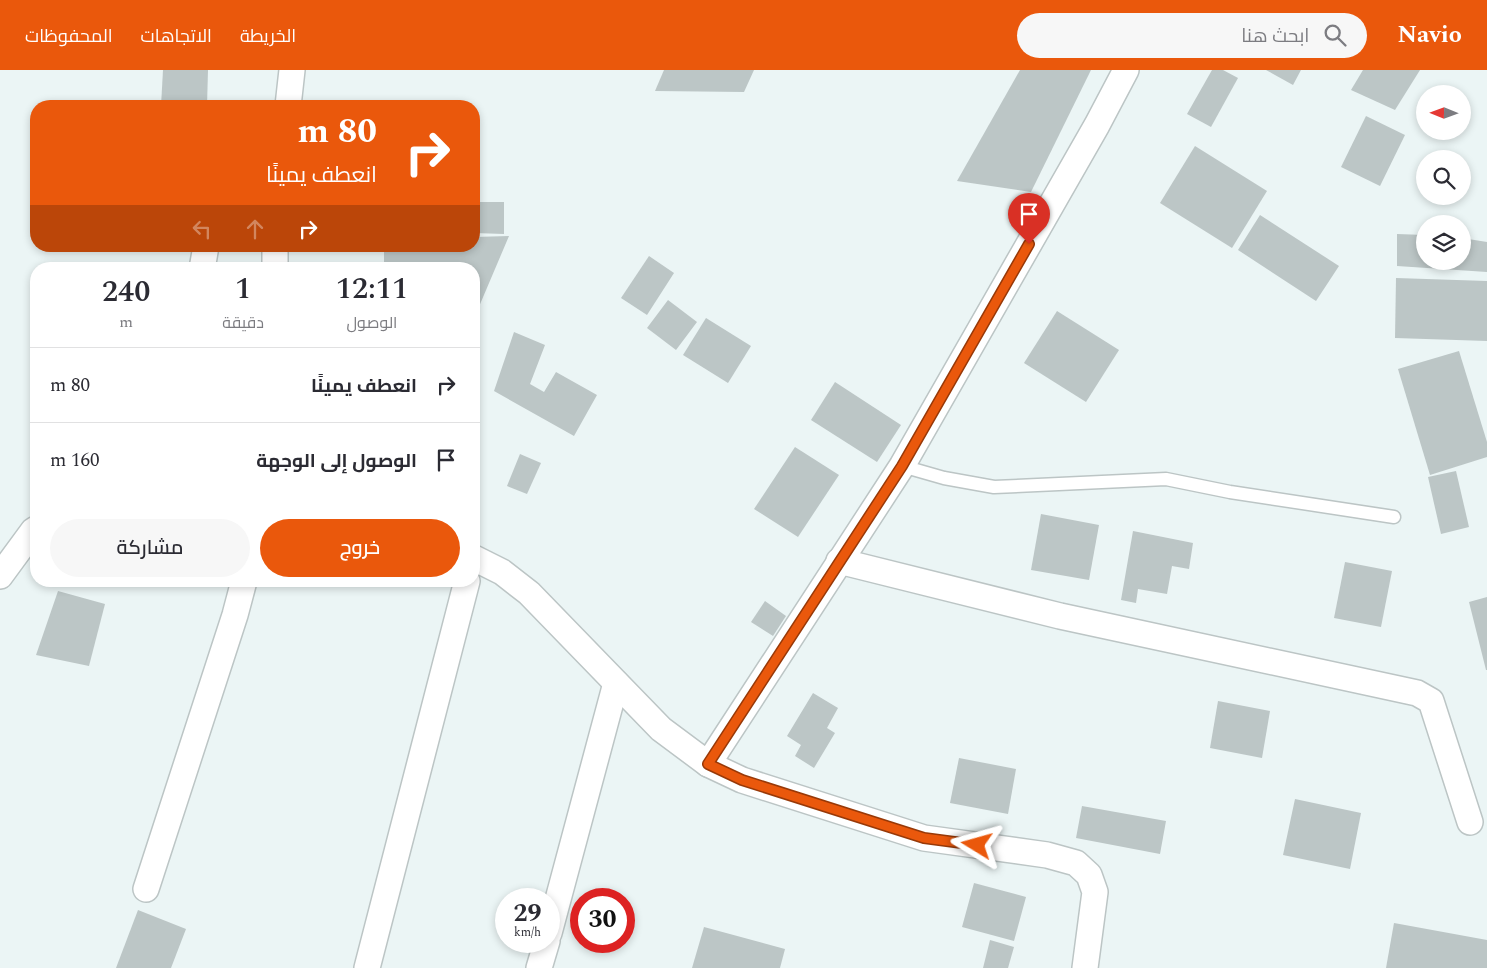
<!DOCTYPE html>
<html lang="ar">
<head>
<meta charset="utf-8">
<style>
  body { margin:0; font-family:Spectral,Cairo,serif; background:#f7f7f7; color:#2b2b33; direction:rtl; height:100vh; display:flex; flex-direction:column; font-size:19px; white-space:nowrap }
  * { box-sizing:border-box; margin:0 }
  p { font-size:16px; color:#7c7c81 }
  .icon { flex:none; width:28px; height:28px; fill:none; stroke:currentColor; stroke-width:2; stroke-linecap:round; stroke-linejoin:round }
  .map { position:relative; flex:1; overflow:hidden; direction:ltr }
  .sheet { position:absolute; left:30px; top:192px; width:450px; height:325px; display:flex; flex-direction:column; background:#fff; border-radius:20px; box-shadow:0 2px 8px #0003; direction:rtl }
  .sheet>* { flex:none }
  .banner { position:absolute; left:30px; top:30px; width:450px; height:152px; border-radius:20px; box-shadow:0 2px 8px #0003; direction:rtl; background:#ea580c; color:#fff; overflow:hidden }
  .needle { width:32px; rotate:271deg }
  .tools { position:absolute; left:1416px; top:15px; display:grid; gap:10px }
  .tools a { display:grid; place-items:center; width:55px; height:55px; border-radius:50%; background:#fff; box-shadow:0 2px 8px #0003; font-size:25px }
  .speed { position:absolute; left:495px; top:818px; display:flex; gap:10px; font-size:25px; font-weight:700; text-align:center }
  .speed>* { display:grid; place-content:center; width:65px; height:65px; border-radius:50%; background:#fff; box-shadow:0 2px 8px #0003; line-height:1 }
  .speed small { font-size:12px; font-weight:400 }
  .speed .limit { border:8px solid #d22; background:#fff; color:#111 }
  .pin { position:absolute; display:grid; place-items:center; width:42px; height:42px; color:#fff; margin:-51px -21px; border-radius:50% 50% 50% 0; rotate:-45deg; box-shadow:0 0 5px #0007 }
  .pin .icon { rotate:45deg }
  .me { position:absolute; width:55px; margin:-28px; rotate:278deg; stroke-linejoin:round; filter:drop-shadow(0 0 4px #0008) }
  .turn { display:flex; align-items:center; gap:18px; height:105px; padding:0 20px; font-size:22px }
  .turn .icon { width:65px; height:65px; stroke-width:2.5 }
  .turn b { display:block; font-size:35px; line-height:42px }
  .lanes { display:flex; align-items:center; height:48px; padding:0 20px; background:#0003; justify-content:center; gap:25px; direction:ltr }
  .lanes .off { opacity:.35 }
  .eta { display:flex; justify-content:space-evenly; align-items:center; height:85px; text-align:center }
  .eta b { font-size:30px; font-weight:600; line-height:35px }
  .cta { display:flex; gap:10px; margin-top:auto; padding:10px 20px }
  .cta a { flex:1; height:58px; border-radius:30px; background:#ea580c; color:#fff; font-size:20px; font-weight:600; line-height:58px; text-align:center }
  .cta a+a { background:#f7f7f7; color:#2b2b33 }
  ul { padding:0; list-style:none }
  li { display:flex; align-items:center; gap:15px; height:75px; padding:0 20px; border-top:1px solid #e1e1e2 }
  li div { flex:1 }
  li b { display:block; font-size:19px }
  li em { font-style:normal }
  header { display:flex; align-items:center; gap:30px; box-sizing:border-box; height:70px; padding:0 25px; background:#ea580c; color:#fff }
  header strong { font-size:24px }
  nav { display:flex; gap:28px; margin-inline-start:auto; font-size:18px }
  .search { width:350px; height:45px; background:#f7f7f7; display:flex; align-items:center; gap:12px; box-sizing:border-box; padding:0 18px; border-radius:28px; color:#7c7c81; font-size:19px }
  .map>svg:first-child { display:block }
</style>
</head>
<body>
<header>
<strong>Navio</strong>
<div class="search"><svg class="icon" aria-label="search" viewBox="0 0 24 24"><circle cx="10" cy="10" r="6"/><path d="M15 15l6 6"/></svg>ابحث هنا</div>
<nav><a>الخريطة</a><a>الاتجاهات</a><a>المحفوظات</a></nav>
</header>
<div class="map">
<svg width="1487" height="898" viewBox="0 0 1487 898">
  <rect width="100%" height="100%" fill="#ebf5f5"/>
  <g fill="#bcc6c6">
    <polygon points="163,0 208,0 207,36 161,36"/>
    <polygon points="664,0 754,0 744,22 655,21"/>
    <polygon points="1020,0 1091,0 1031,122 957,111"/>
    <polygon points="1212,0 1223,0 1238,8 1211,57 1187,44"/>
    <polygon points="1266,0 1301,0 1293,15"/>
    <polygon points="1363,0 1420,0 1395,40 1351,20"/>
    <polygon points="1366,46 1405,65 1380,116 1341,97"/>
    <polygon points="1195,76 1267,121 1232,178 1160,133"/>
    <polygon points="474,132 504,132 504,164 474,163"/>
    <polygon points="1260,145 1339,196 1316,231 1238,180"/>
    <polygon points="1397,164 1425,165 1425,191 1462,191 1462,168 1487,172 1487,202 1397,196"/>
    <polygon points="509,166 478,239 474,239 474,199 384,199 384,176 474,176 474,167"/>
    <polygon points="649,186 674,203 647,245 621,228"/>
    <polygon points="334,192 335,199 310,199 310,193"/>
    <polygon points="1396,208 1487,211 1487,271 1395,268"/>
    <polygon points="668,230 697,252 676,280 647,258"/>
    <polygon points="1057,241 1119,280 1086,332 1024,293"/>
    <polygon points="706,248 751,276 728,313 683,285"/>
    <polygon points="514,262 545,275 530,314 544,322 556,302 597,325 574,366 494,321"/>
    <polygon points="1459,281 1487,372 1487,387 1430,405 1398,299"/>
    <polygon points="835,312 901,355 877,392 811,350"/>
    <polygon points="795,377 839,405 798,467 754,439"/>
    <polygon points="520,384 541,393 527,424 507,416"/>
    <polygon points="1456,401 1469,457 1441,464 1428,407"/>
    <polygon points="1041,444 1099,455 1089,510 1031,500"/>
    <polygon points="1133,461 1193,473 1189,499 1172,496 1167,524 1138,519 1136,533 1121,530"/>
    <polygon points="1345,492 1392,501 1381,557 1334,548"/>
    <polygon points="58,521 105,534 89,596 36,585"/>
    <polygon points="1487,527 1487,600 1486,600 1469,532"/>
    <polygon points="765,531 786,546 773,566 751,552"/>
    <polygon points="813,623 838,638 827,658 835,663 814,698 795,686 801,675 787,666"/>
    <polygon points="1218,631 1270,641 1262,688 1210,678"/>
    <polygon points="959,688 1016,699 1008,744 950,733"/>
    <polygon points="1295,729 1361,743 1350,799 1283,785"/>
    <polygon points="1082,736 1166,751 1160,784 1076,768"/>
    <polygon points="974,813 1026,827 1014,871 962,857"/>
    <polygon points="138,840 186,859 171,898 116,898"/>
    <polygon points="1394,853 1487,870 1487,898 1386,898"/>
    <polygon points="704,857 785,879 780,898 692,898"/>
    <polygon points="990,870 1014,877 1008,898 983,898"/>
  </g>
  <g fill="none" stroke-linecap="round" stroke-linejoin="round">
    <g stroke="#bcc5c5" stroke-width="15">
      <polyline id="lane" points="902,396 944,408 994,417 1166,409 1230,422 1394,447"/>
    </g>
    <g stroke="#bcc5c5" stroke-width="28">
      <g id="street">
        <polyline points="288,36 292,0"/>
        <polyline points="202,199 206,176"/>
        <polyline points="275,199 275,176"/>
        <polyline points="474,488 502,502 529,523 661,659 708,694 742,710 924,768 1047,785 1076,793 1089,805 1095,822 1085,898"/>
        <polyline points="839,491 1060,546 1417,623 1431,631 1470,752"/>
        <polyline points="0,506 33,461 36,459"/>
        <polyline points="708,694 902,396 1097,55 1126,0"/>
        <polyline points="146,819 235,545 244,511"/>
        <polyline points="549,863 616,613"/>
        <polyline points="367,898 467,511"/>
        <polyline points="539,898 547,871"/>
      </g>
    </g>
    <use href="#lane" stroke="#fff" stroke-width="12"/>
    <use href="#street" stroke="#fff" stroke-width="25"/>
  </g>
  <g fill="none" stroke-linecap="round" stroke-linejoin="round">
    <g stroke="#983908" stroke-width="12">
      <polyline id="route" points="977,775 924,768 742,710 708,694 902,396 1029,174"/>
    </g>
    <use href="#route" stroke="#ea580c" stroke-width="9"/>
  </g>
</svg>
<div class="tools">
<a><svg class="needle" viewBox="-14 -14 28 28"><path d="M0-13l5 13h-10z" fill="#e53935"/><path d="M0 13l5-13h-10z" fill="#7c7c81"/></svg></a>
<a><svg class="icon" aria-label="search" viewBox="0 0 24 24"><circle cx="10" cy="10" r="6"/><path d="M15 15l6 6"/></svg></a>
<a><svg class="icon" aria-label="layers" viewBox="0 0 24 24"><path d="M12 4l9 5-9 5-9-5zM3 14l9 5 9-5"/></svg></a>
</div>
<div class="speed"><div>29<small>km/h</small></div><div class="limit">30</div></div>
<div class="pin" style="left:1029px;top:174px;background:#d93025"><svg class="icon" aria-label="arrive" viewBox="0 0 24 24"><path d="M6 21V4h12l-3 4 3 4H6"/></svg></div>
<svg class="me" style="left:977px;top:775px" viewBox="-20 -20 40 40"><path d="M0-17L14 15 0 8-14 15z" fill="#ea580c" stroke="#fff" stroke-width="4"/></svg>
<div class="banner">
<div class="turn"><svg class="icon" aria-label="right" viewBox="0 0 24 24"><path d="M7 20v-9h11M14 6l5 5-5 5"/></svg><div><b>80 m</b>انعطف يمينًا</div></div>
<div class="lanes"><svg class="icon off" aria-label="left" viewBox="0 0 24 24"><path d="M17 20v-9H6M10 6l-5 5 5 5"/></svg><svg class="icon off" aria-label="ahead" viewBox="0 0 24 24"><path d="M12 20V5M6 11l6-6 6 6"/></svg><svg class="icon" aria-label="right" viewBox="0 0 24 24"><path d="M7 20v-9h11M14 6l5 5-5 5"/></svg></div>
</div>
<section class="sheet">
<div class="eta">
<div><b>12:11</b><p>الوصول</p></div>
<div><b>1</b><p>دقيقة</p></div>
<div><b>240</b><p>m</p></div>
</div>
<ul>
<li><svg class="icon" aria-label="right" viewBox="0 0 24 24"><path d="M7 20v-9h11M14 6l5 5-5 5"/></svg><div><b>انعطف يمينًا</b></div><em>80 m</em></li>
<li><svg class="icon" aria-label="arrive" viewBox="0 0 24 24"><path d="M6 21V4h12l-3 4 3 4H6"/></svg><div><b>الوصول إلى الوجهة</b></div><em>160 m</em></li>
</ul>
<div class="cta"><a>خروج</a><a>مشاركة</a></div>
</section>
</div>
</body>
</html>
